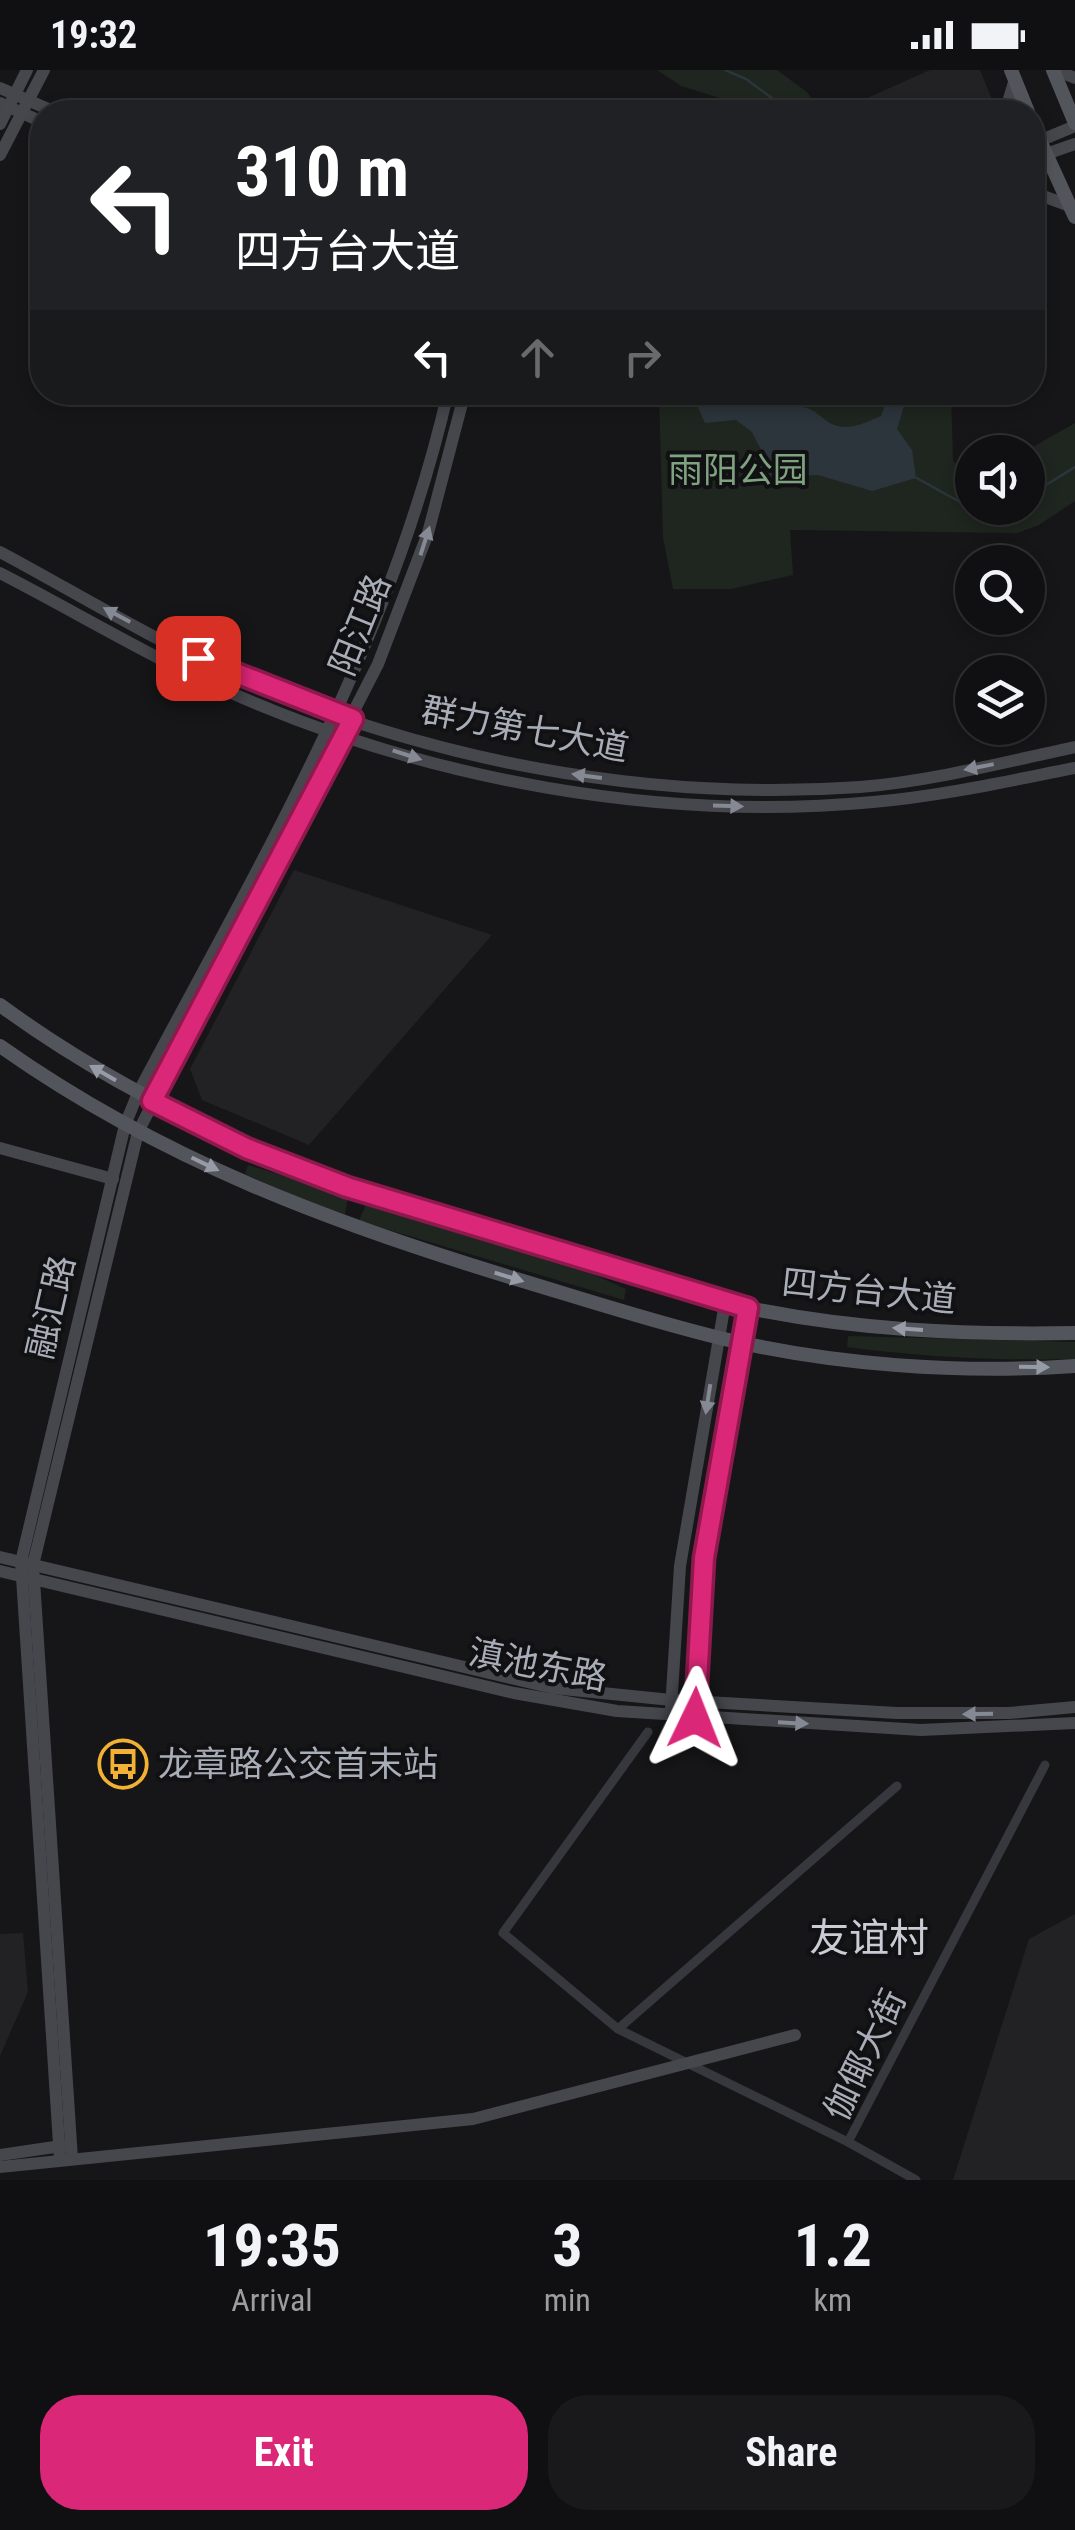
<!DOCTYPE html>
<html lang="en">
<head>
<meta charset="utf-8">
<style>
  body { margin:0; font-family:"Roboto Condensed","Noto Sans SC",sans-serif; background:#19191b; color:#f1f3f6; height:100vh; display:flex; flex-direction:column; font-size:38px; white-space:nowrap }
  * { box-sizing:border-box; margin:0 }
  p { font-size:32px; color:#9c9d9f }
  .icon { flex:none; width:55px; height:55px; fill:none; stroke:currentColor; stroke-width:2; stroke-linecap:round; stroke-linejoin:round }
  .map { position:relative; height:2110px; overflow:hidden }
  .panel { display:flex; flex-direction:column; background:#101012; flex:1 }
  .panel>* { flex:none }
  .guide { position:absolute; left:30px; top:30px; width:1015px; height:305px; border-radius:40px; box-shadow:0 5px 15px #0003,0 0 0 2px #303032; background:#202124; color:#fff; overflow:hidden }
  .controls { position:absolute; left:955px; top:365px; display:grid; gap:20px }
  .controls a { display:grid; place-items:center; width:90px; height:90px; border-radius:50%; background:#101012; box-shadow:0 5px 15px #0003,0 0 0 2px #303032; font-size:50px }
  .pin { position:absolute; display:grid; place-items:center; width:85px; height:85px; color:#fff; margin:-42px; border-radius:20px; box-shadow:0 5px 15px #0006 }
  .me { position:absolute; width:110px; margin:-55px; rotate:2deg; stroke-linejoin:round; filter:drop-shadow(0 0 8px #0008) }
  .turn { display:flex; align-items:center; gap:35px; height:210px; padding:0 40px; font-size:45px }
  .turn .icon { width:130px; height:130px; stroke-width:2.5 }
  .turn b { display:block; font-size:70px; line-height:85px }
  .lanes { display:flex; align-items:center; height:95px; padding:0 40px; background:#0003; justify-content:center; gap:50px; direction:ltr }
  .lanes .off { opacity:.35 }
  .eta { display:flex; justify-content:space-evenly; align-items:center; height:170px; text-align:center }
  .eta b { font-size:60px; font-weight:700; line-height:70px }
  .action { display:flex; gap:20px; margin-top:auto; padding:20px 40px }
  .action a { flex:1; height:115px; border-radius:40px; background:#db2777; color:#fff; font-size:40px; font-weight:700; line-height:115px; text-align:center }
  .action a+a { background:#19191b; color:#f1f3f6 }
  .status { display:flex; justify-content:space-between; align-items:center; height:70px; padding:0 50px; background:#101012; direction:ltr }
  .status svg { height:28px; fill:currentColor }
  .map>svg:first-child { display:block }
</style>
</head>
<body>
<div class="status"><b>19:32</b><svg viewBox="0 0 49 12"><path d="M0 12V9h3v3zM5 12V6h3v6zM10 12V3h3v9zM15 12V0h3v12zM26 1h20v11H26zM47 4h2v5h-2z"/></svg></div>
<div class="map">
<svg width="1075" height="2110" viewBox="0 0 1075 2110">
  <rect width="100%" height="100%" fill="#161618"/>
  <g fill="#222225">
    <polygon points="930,0 980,0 991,27 986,42 836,42"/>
    <polygon points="294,800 492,865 309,1075 202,1030 190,999"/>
    <polygon points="1075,1844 1075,2110 953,2110 1029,1869"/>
    <polygon points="23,1863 28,1922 0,1986 0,1864"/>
  </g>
  <g fill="#1e261f">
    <polygon points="657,0 777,0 807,22 821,42 746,42 726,30 681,16"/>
    <polygon points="659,323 951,323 953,390 966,408 972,408 972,438 1028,438 1024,382 1075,353 1075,431 1039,455 1017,463 790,460 793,505 731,519 673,519 663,467"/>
    <polygon points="248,1095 339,1123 348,1128 345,1144 335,1144 245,1104"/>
    <polygon points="366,1134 588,1202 626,1219 624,1230 359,1151"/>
    <path d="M848,1266L1075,1272V1289C998,1291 923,1287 847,1277Z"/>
  </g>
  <path fill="#2c353c" d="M703,323H797L803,337C817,340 820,348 832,354C848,362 866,352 881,346L890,323H908L897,359L912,380L916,408L872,421L818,405L750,407L764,386L752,362L736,350L705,353L696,333Z"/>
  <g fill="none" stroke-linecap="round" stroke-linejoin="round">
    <g stroke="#2c353c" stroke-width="2.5">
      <polyline points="725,0 746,9 791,42"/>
      <polyline points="915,407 958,431 972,431"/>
      <polyline points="1028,426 1075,397"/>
    </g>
    <g stroke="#37383d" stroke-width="9">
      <polyline points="648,1662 503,1863 618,1959 848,2072"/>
      <polyline points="618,1959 897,1716"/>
      <polyline points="916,2110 848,2072 1045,1695"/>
    </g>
    <g stroke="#45474d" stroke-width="12">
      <polyline points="1055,0 1075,8"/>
      <polyline points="0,18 55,42"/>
      <polyline points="0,33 42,52"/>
      <polyline points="1005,42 1015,9"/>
      <polyline points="0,54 27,0"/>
      <polyline points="1032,74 1075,56"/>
      <polyline points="0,85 44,0"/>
      <polyline points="1032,89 1075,74"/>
      <polyline points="1032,122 1070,136"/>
      <path d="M0,482C75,522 149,568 227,602C423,690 645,732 860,717C932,711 1005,692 1075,677"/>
      <path d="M0,503C78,543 155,590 236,625C431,710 660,752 873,732C941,726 1008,711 1075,698"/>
      <polyline points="0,1078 113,1109"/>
      <polyline points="0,1487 553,1618 671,1630 897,1643 1009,1643 1075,1637"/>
      <polyline points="0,1501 514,1623 617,1641 921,1660 1075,1653"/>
      <polyline points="671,1639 680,1496 725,1233"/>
      <polyline points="696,1640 705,1488 747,1238"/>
      <polyline points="0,2085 68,2075"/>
      <path d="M60,2089L21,1492L125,1055L138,1023C259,794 390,577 448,322"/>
      <polyline points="72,2089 33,1495 138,1062 378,594 428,463 465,322"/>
      <polyline points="0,2097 473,2049 795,1965"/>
    </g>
    <g stroke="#53555c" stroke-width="14">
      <polyline points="1011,0 1028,42"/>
      <polyline points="1053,0 1075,53"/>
      <polyline points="1032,53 1075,147"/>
      <path d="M0,935C156,1049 322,1111 505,1166C584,1190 664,1220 744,1237C853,1260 964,1265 1075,1263"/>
      <path d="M0,976C161,1090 336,1155 523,1211C589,1231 654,1252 720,1268C833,1295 960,1304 1075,1296"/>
    </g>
  </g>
  <defs><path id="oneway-solid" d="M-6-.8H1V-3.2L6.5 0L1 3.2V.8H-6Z" transform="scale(2.5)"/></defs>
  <g fill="#858993">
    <use href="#oneway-solid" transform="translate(425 471) rotate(-72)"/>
    <use href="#oneway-solid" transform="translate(117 545) rotate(-152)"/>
    <use href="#oneway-solid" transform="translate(407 685) rotate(18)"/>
    <use href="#oneway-solid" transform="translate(979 697) rotate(169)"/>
    <use href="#oneway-solid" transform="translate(587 706) rotate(-172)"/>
    <use href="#oneway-solid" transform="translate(728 736) rotate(2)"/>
    <use href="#oneway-solid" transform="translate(708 1329) rotate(99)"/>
    <use href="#oneway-solid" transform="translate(978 1644) rotate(179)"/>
    <use href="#oneway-solid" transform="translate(793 1653) rotate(3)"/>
  </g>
  <g fill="#979ba6">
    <use href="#oneway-solid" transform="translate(103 1003) rotate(-150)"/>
    <use href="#oneway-solid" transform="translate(205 1094) rotate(26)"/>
    <use href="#oneway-solid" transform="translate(509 1207) rotate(17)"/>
    <use href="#oneway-solid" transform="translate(908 1259) rotate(-176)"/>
    <use href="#oneway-solid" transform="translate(1034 1297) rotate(1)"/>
  </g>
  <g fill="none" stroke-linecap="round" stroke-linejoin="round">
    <g stroke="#8e194d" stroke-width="25">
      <polyline id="route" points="198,588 353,649 152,1031 246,1078 347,1117 748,1238 704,1488 695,1648"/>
    </g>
    <use href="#route" stroke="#db2777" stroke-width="18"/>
  </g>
  <defs>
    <g id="bus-ring" transform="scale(2.5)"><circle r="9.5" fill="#111113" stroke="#f2b134" stroke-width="1.5"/><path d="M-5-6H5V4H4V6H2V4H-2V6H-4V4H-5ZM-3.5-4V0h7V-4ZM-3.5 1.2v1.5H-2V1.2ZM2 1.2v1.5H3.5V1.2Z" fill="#f2b134"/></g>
  </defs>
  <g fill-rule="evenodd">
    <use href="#bus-ring" x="123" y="1694"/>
  </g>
  <g text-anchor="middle" stroke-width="8" stroke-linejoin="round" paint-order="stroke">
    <g font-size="35" fill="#7fa381" stroke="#111113">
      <text x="738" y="412">雨阳公园</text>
    </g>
    <g font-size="35" fill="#a8adb8" stroke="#111113">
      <text transform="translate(360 555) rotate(-68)" y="12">阳江路</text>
      <text transform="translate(525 659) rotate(11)" y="12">群力第七大道</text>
      <text transform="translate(869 1221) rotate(6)" y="12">四方台大道</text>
      <text transform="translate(51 1237) rotate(-77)" y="12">融汇路</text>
      <text transform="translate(538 1595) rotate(11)" y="12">滇池东路</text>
      <text transform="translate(865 1985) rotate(-64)" y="12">伽倻大街</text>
    </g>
    <g font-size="35" fill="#a8adb8" stroke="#111113" text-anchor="start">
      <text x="158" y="1706">龙章路公交首末站</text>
    </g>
    <g font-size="40" fill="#c9ccd4" stroke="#111113">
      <text x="869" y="1882">友谊村</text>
    </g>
  </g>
</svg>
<div class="controls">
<a><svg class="icon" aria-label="sound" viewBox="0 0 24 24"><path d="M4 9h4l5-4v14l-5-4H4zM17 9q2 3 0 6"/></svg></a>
<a><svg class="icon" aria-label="search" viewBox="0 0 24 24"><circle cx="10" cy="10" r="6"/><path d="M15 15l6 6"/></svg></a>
<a><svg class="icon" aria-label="layers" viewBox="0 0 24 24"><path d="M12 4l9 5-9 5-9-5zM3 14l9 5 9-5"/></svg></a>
</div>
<div class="pin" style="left:198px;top:588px;background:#d93025"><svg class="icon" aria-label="arrive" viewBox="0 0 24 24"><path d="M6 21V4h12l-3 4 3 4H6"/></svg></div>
<svg class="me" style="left:695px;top:1648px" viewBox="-20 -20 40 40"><path d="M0-17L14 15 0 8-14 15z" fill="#db2777" stroke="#fff" stroke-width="4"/></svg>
<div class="guide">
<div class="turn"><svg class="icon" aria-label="left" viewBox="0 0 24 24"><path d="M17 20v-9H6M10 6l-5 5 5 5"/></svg><div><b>310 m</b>四方台大道</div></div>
<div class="lanes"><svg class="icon" aria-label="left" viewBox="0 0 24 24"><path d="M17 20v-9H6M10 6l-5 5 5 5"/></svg><svg class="icon off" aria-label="ahead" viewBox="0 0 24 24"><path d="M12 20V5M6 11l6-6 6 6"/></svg><svg class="icon off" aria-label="right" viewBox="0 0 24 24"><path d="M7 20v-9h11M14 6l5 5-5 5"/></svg></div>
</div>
</div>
<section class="panel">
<div class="eta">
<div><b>19:35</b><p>Arrival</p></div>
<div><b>3</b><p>min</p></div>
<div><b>1.2</b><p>km</p></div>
</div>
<div class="action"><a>Exit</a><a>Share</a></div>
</section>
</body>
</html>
